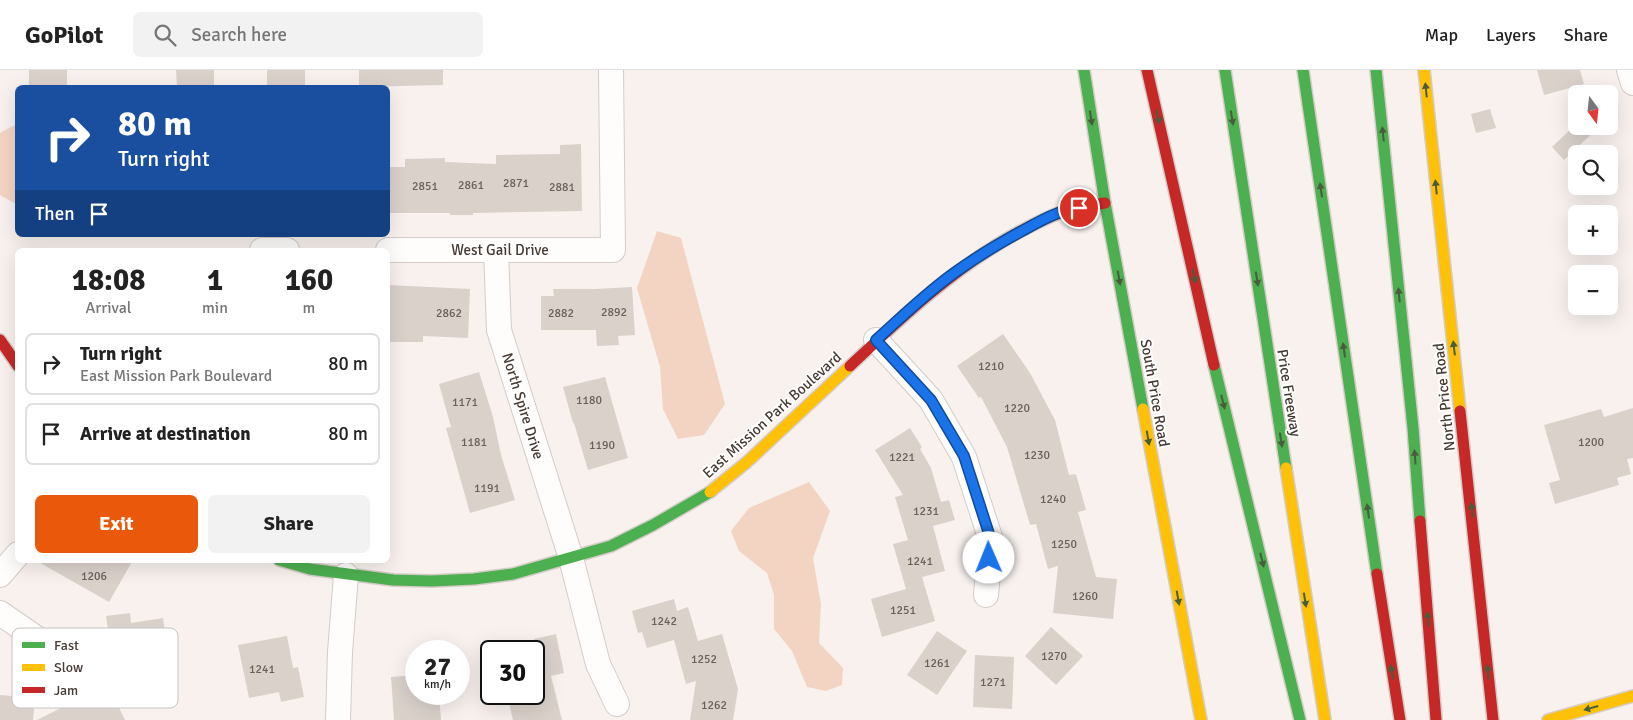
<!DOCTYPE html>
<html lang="en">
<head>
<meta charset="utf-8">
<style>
  body { margin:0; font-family:Signika,sans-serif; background:#f2f2f2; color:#222; height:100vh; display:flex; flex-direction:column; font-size:19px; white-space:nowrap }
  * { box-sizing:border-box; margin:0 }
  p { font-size:16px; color:#767676 }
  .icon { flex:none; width:28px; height:28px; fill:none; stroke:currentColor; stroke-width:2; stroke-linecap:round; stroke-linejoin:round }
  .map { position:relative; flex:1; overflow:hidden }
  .details { position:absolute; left:15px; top:178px; width:375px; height:315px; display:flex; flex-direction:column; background:#fff; border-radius:8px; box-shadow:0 5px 20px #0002 }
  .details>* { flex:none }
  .guide { position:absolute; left:15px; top:15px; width:375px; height:152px; border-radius:8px; box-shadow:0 5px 20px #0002; background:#1a4fa0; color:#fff; overflow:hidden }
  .needle { width:32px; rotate:165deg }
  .buttons { position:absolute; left:1568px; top:15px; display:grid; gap:10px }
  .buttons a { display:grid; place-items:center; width:50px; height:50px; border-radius:8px; background:#fff; box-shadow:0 5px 20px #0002; font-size:25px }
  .speed { position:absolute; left:405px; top:570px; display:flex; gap:10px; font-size:25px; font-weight:700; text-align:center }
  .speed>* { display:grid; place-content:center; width:65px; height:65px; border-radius:50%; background:#fff; box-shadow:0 5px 20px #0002; line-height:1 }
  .speed small { font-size:12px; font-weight:400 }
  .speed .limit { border:2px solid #111; border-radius:8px; background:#fff; color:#111 }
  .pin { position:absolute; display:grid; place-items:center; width:42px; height:42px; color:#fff; margin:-21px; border:2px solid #fff; border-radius:50%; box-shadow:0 1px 5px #0007 }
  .me { position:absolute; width:55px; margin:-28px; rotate:359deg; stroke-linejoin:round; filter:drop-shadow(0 0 4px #0008) }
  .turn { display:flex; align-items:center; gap:18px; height:105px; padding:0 20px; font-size:22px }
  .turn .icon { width:65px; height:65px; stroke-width:2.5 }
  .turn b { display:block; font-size:35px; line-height:42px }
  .then { display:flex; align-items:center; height:48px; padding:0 20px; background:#0003; gap:10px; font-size:19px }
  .eta { display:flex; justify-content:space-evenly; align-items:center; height:85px; text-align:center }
  .eta b { font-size:30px; font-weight:700; line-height:35px }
  .button { display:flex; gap:10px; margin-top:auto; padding:10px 20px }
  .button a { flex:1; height:58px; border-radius:8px; background:#ea580c; color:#fff; font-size:20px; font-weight:700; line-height:58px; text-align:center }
  .button a+a { background:#f2f2f2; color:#222 }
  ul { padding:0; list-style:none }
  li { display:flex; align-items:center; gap:15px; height:62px; margin:0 10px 8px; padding:0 10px; border:2px solid #e0e0e0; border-radius:8px }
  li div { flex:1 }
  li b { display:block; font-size:19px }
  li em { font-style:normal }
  header { display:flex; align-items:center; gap:30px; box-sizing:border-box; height:70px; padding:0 25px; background:#fff; border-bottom:1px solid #e0e0e0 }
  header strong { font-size:24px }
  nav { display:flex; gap:28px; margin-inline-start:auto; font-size:18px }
  .search { width:350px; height:45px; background:#f2f2f2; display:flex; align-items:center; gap:12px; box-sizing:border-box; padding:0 18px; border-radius:8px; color:#767676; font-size:19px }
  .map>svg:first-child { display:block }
</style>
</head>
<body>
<header>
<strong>GoPilot</strong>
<div class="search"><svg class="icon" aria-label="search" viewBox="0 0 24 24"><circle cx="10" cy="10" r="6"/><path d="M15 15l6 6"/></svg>Search here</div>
<nav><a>Map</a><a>Layers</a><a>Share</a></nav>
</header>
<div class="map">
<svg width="1633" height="650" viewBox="0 0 1633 650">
  <rect width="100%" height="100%" fill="#f8f1ee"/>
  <g fill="#f3d4c3">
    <polygon points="17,54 18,130 14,133 0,125 0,63"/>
    <polygon points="657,161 681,168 725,334 704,365 678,369 663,339 660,297 637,218"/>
    <polygon points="809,412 830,441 813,488 821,534 819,573 843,598 842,615 826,621 807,617 792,581 774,559 774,525 767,503 739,481 731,461 749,438"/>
  </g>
  <g fill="#dad1cb">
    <rect x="29" y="0" width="38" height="17"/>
    <polygon points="176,0 214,0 214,18 177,18"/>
    <rect x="267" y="0" width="38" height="17"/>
    <polygon points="359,0 443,0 443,15 359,17"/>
    <polygon points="1537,0 1580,0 1584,14 1544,25"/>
    <polygon points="1490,39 1496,58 1476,63 1471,44"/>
    <polygon points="1574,56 1600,56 1564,90 1552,77"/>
    <polygon points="581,74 582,141 473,143 473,145 450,145 450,143 388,143 388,97 405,97 405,89 445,88 445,92 496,94 496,85 560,84 560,75"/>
    <polygon points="388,215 470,219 468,268 423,266 423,272 388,272"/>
    <polygon points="632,217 635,265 618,266 619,275 597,276 596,260 541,260 541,226 554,226 553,219 595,219"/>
    <polygon points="1003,264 1030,303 1055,350 1069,405 1076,404 1086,440 1078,442 1096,507 1117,509 1113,549 1053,543 1058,496 1048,499 1036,454 1030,455 1007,377 981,327 979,328 957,296"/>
    <polygon points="479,302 493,347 501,385 515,430 470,443 446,358 451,357 439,314"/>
    <polygon points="605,307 628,388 588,400 574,353 573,353 563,317"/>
    <polygon points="1633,338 1633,388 1627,389 1631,404 1617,408 1619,415 1555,434 1549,413 1560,410 1544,355 1601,339 1604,347"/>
    <polygon points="910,358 922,377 920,379 931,398 941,432 949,430 955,450 933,456 945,501 922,507 935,551 882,567 871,529 906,519 893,474 908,470 895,427 903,425 875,380"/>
    <polygon points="35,490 133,490 109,532"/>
    <polygon points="674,529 677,541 688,537 698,571 722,564 738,619 733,650 690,650 696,611 686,614 674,570 647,578 642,562 638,563 632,541"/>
    <polygon points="130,543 131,553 163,548 171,602 116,610 106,546"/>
    <polygon points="1051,557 1083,586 1056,615 1025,586"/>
    <polygon points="937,561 967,581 937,625 907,605"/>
    <polygon points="556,564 564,603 551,606 562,650 513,650 507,624 534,624 534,569"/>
    <polygon points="287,566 293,598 298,597 304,627 281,632 279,622 249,628 238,575"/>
    <polygon points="975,585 1014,587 1012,639 973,637"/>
    <polygon points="416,605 416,624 439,624 441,650 394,650 391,607"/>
    <polygon points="104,607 125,650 37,650 81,628 77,620"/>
    <polygon points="0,625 35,628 33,650 0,650"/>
  </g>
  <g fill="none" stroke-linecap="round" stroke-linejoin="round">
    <g stroke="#d5ccc7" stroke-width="26">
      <g id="street">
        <polyline points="1629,0 1633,13"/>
        <polyline points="262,180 287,180"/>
        <polyline points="388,180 613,180 611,0"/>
        <polyline points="496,181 499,260 571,488 598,594 617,634"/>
        <polyline points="876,270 931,330 964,387 991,470 986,525"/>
        <polyline points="0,505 18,484"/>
        <polyline points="0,543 42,572"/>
        <polyline points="338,650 340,582 346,505"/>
      </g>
    </g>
    <g stroke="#d5ccc7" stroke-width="14">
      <g id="fast">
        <polyline points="1084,0 1105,133 1143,339"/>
        <polyline points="1225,0 1286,398"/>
        <polyline points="1303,0 1377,504"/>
        <polyline points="1376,0 1413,358 1420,451"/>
        <polyline points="1214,295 1300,650"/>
        <polyline points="279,490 310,499 393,510 432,511 474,509 513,504 611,476 653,455 710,422"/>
      </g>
    </g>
    <g stroke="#d5ccc7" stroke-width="14">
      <g id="slow">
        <polyline points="1424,0 1460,341"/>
        <polyline points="1143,339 1201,650"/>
        <polyline points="1286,398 1325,650"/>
        <polyline points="710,422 747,392 850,296"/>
        <polyline points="1548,650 1633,626"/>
      </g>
    </g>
    <g stroke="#d5ccc7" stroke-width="14">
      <g id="jam">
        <polyline points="1147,0 1214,295"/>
        <polyline points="0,270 18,296"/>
        <path d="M850,296C903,246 955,197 1019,162C1036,153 1053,144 1071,139C1082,136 1094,135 1105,133"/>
        <polyline points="1460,341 1493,650"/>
        <polyline points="1420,451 1436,650"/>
        <polyline points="1377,504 1400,650"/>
      </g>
    </g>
    <use href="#street" stroke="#fefdfc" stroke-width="24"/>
    <use href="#fast" stroke="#4caf50" stroke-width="11"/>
    <use href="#slow" stroke="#ffc107" stroke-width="11"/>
    <use href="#jam" stroke="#c62828" stroke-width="11"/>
  </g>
  <defs><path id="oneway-solid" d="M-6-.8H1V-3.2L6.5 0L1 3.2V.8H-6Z" transform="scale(1.25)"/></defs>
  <g fill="#485d3b">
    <use href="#oneway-solid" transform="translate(1426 20) rotate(-96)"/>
    <use href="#oneway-solid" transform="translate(1158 47) rotate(77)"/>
    <use href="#oneway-solid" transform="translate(1091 48) rotate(81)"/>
    <use href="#oneway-solid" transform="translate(1232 48) rotate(81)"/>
    <use href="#oneway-solid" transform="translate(1383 64) rotate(-96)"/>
    <use href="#oneway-solid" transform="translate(1436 117) rotate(-96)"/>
    <use href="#oneway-solid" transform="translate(1321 120) rotate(-98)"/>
    <use href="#oneway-solid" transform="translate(1194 206) rotate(77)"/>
    <use href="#oneway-solid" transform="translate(1119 208) rotate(80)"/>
    <use href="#oneway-solid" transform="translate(1257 209) rotate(81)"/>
    <use href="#oneway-solid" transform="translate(1399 225) rotate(-96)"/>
    <use href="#oneway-solid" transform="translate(1454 278) rotate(-97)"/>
    <use href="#oneway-solid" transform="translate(1344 280) rotate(-98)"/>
    <use href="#oneway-solid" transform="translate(1223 332) rotate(76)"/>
    <use href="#oneway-solid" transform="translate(1148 368) rotate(80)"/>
    <use href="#oneway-solid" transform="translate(1281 370) rotate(81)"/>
    <use href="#oneway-solid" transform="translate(1415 387) rotate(-94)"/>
    <use href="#oneway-solid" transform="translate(1472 440) rotate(-96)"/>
    <use href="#oneway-solid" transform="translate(1368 441) rotate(-98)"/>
    <use href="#oneway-solid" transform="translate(1262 490) rotate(76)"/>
    <use href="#oneway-solid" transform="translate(1178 528) rotate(80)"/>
    <use href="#oneway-solid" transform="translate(1305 530) rotate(81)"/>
    <use href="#oneway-solid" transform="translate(1428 549) rotate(-95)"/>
    <use href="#oneway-solid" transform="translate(1392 602) rotate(-99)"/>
    <use href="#oneway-solid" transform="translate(1488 602) rotate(-96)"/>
    <use href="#oneway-solid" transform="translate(1591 638) rotate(164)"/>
  </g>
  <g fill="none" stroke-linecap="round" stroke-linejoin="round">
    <g stroke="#114b97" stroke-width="12">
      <path id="route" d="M989,488L991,470L964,386L931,330L876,270C902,247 928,221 957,201C978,186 1000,173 1022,161C1040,151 1059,140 1079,138"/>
    </g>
    <use href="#route" stroke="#1a73e8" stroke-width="9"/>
  </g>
  <g text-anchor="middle" stroke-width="4" stroke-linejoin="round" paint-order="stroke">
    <g font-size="12" fill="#6b6058">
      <text x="516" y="117">2871</text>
      <text x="471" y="119">2861</text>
      <text x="425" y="120">2851</text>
      <text x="562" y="121">2881</text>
      <text x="614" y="246">2892</text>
      <text x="449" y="247">2862</text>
      <text x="561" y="247">2882</text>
      <text x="991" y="300">1210</text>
      <text x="589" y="334">1180</text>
      <text x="465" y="336">1171</text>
      <text x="1017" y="342">1220</text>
      <text x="474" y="376">1181</text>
      <text x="1591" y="376">1200</text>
      <text x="602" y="379">1190</text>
      <text x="1037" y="389">1230</text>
      <text x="902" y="391">1221</text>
      <text x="487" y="422">1191</text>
      <text x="1053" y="433">1240</text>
      <text x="926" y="445">1231</text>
      <text x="1064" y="478">1250</text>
      <text x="920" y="495">1241</text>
      <text x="94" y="510">1206</text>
      <text x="1085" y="530">1260</text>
      <text x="903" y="544">1251</text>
      <text x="664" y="555">1242</text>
      <text x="1054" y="590">1270</text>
      <text x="704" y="593">1252</text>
      <text x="937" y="597">1261</text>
      <text x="262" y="603">1241</text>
      <text x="993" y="616">1271</text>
      <text x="714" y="639">1262</text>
    </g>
    <g font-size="15" fill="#463a32" stroke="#fff">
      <text x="500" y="185">West Gail Drive</text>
      <text transform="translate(1155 323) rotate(80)" y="5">South Price Road</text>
      <text transform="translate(1289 323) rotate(81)" y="5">Price Freeway</text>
      <text transform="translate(1444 327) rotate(-96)" y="5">North Price Road</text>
      <text transform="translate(523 336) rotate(73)" y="5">North Spire Drive</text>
      <text transform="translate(772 345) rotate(-42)" y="5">East Mission Park Boulevard</text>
    </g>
  </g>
  <rect x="12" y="558" width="166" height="80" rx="8" fill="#fff" stroke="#c8c4c2" stroke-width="1"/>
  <rect x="22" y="572" width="23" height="6" fill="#4caf50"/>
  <rect x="22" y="594" width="23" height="7" fill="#ffc107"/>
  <rect x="22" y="617" width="23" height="6" fill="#c62828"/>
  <g font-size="14" fill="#463a32">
    <text x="54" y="580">Fast</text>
    <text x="54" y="602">Slow</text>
    <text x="54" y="625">Jam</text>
  </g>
</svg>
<div class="buttons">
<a><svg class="needle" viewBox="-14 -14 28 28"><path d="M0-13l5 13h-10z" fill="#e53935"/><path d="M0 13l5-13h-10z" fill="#767676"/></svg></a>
<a><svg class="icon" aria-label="search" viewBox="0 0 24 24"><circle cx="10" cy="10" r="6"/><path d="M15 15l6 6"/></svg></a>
<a>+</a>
<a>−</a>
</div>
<div class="speed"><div>27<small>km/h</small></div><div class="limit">30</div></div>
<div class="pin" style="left:1079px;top:138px;background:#d93025"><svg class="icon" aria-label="arrive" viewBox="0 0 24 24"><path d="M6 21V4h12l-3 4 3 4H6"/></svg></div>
<svg class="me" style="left:989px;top:488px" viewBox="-20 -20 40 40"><circle r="19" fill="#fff"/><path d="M0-13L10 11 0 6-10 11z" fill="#1a73e8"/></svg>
<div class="guide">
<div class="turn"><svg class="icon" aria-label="right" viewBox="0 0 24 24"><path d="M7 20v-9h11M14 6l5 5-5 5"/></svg><div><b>80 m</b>Turn right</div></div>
<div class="then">Then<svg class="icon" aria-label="arrive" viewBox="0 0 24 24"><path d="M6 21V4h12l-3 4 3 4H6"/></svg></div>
</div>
<section class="details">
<div class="eta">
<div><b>18:08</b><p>Arrival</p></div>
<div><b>1</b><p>min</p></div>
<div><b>160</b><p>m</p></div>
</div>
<ul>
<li><svg class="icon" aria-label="right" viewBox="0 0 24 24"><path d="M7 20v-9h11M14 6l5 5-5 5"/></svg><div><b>Turn right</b><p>East Mission Park Boulevard</p></div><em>80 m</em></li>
<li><svg class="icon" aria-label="arrive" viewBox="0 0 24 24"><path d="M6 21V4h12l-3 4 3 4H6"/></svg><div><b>Arrive at destination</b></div><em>80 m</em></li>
</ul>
<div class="button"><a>Exit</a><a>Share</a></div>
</section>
</div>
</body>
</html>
